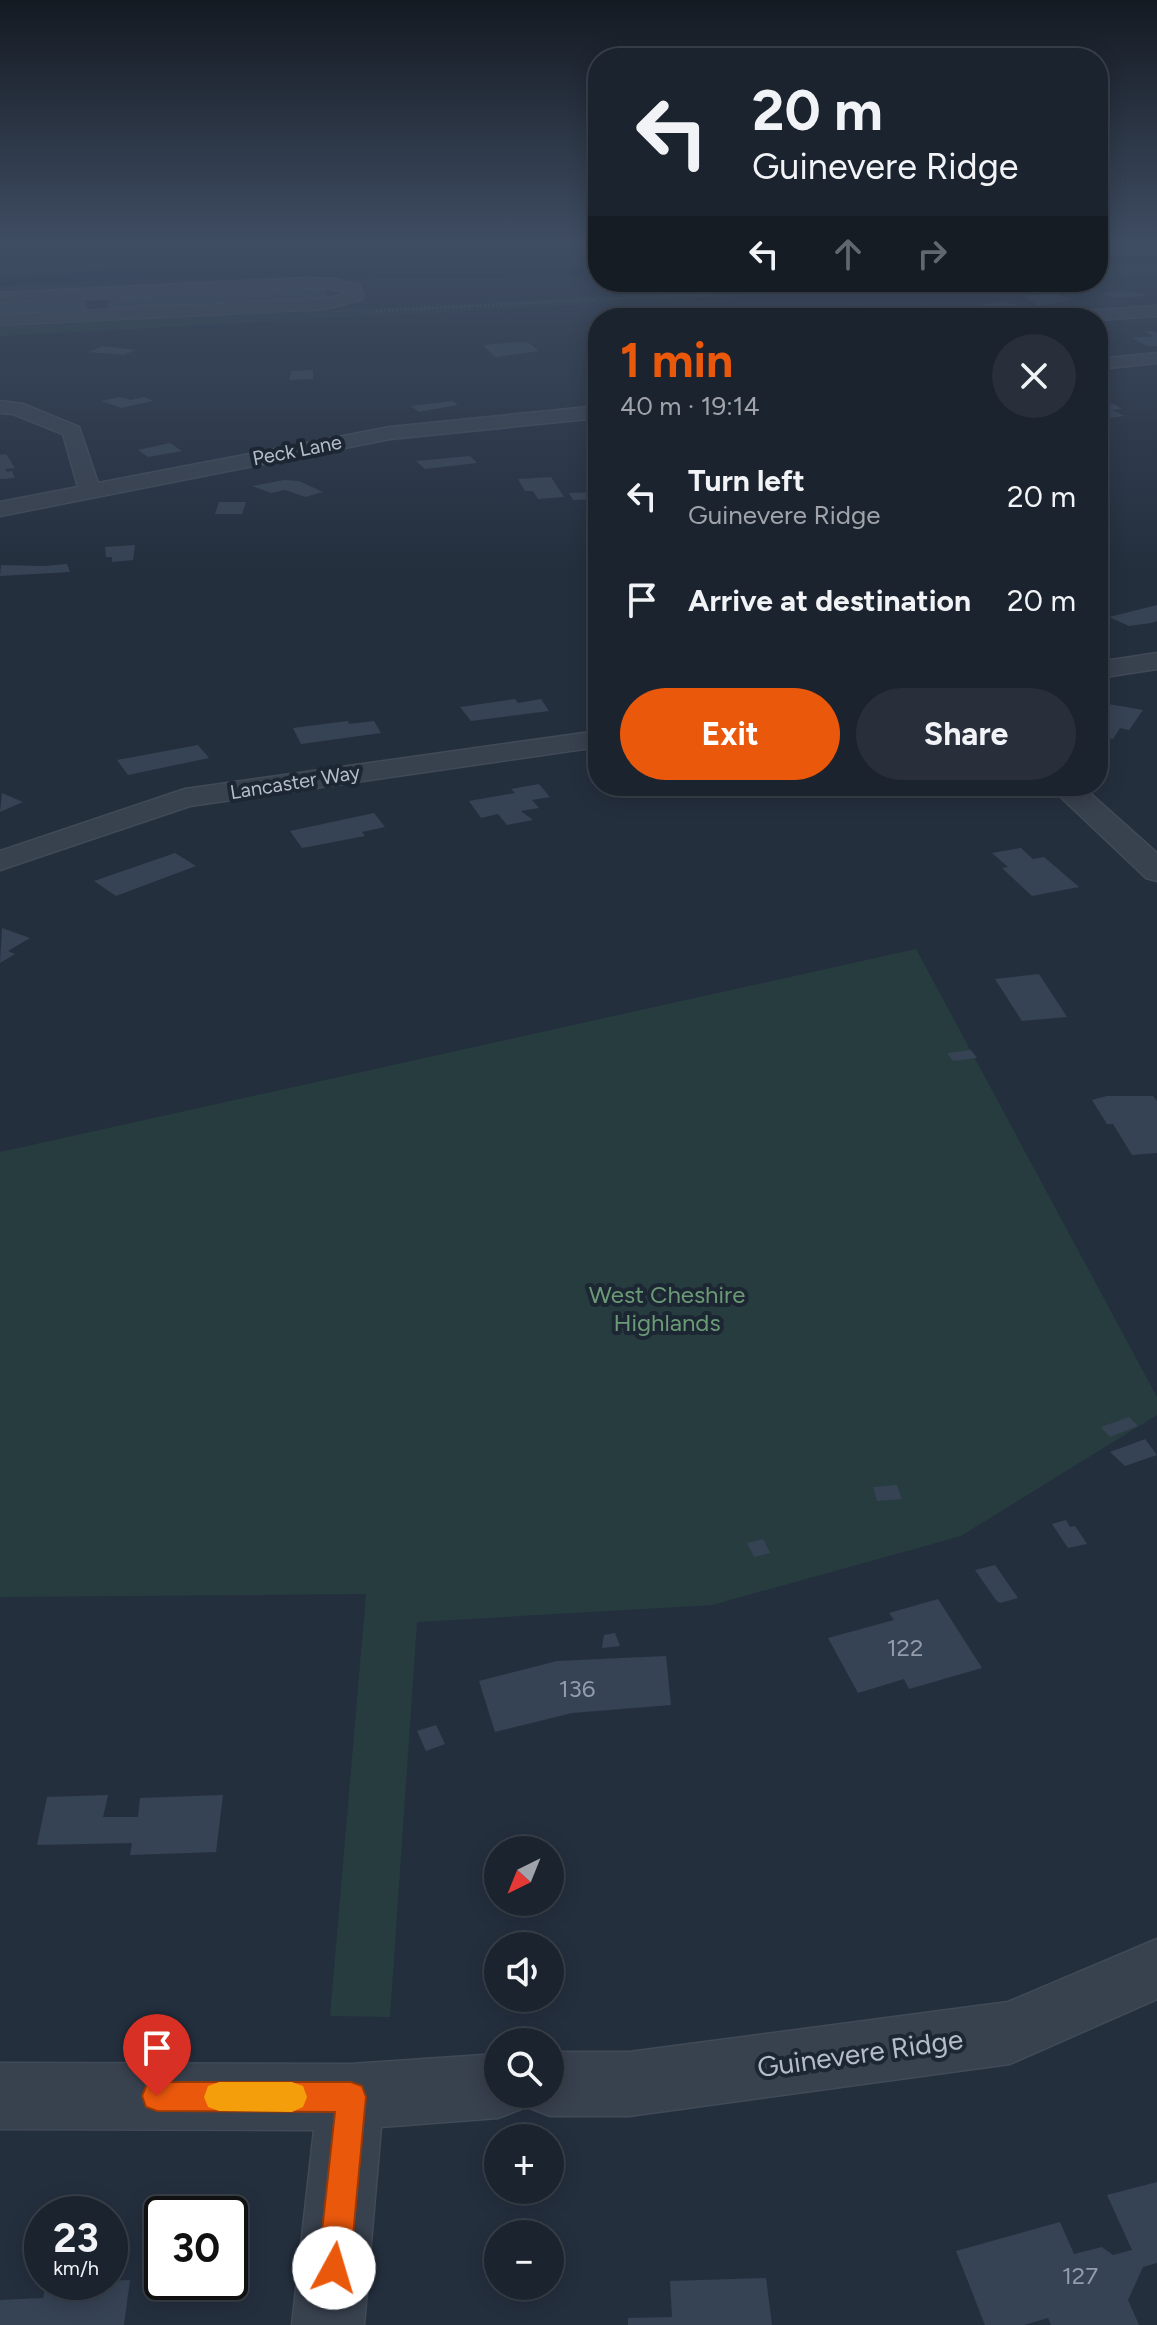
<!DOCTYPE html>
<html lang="en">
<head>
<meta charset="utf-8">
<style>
  body { margin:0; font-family:Figtree,sans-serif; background:#282f3a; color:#f1f3f6; height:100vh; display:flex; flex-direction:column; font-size:30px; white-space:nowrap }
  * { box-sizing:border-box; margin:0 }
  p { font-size:26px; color:#a0a4aa }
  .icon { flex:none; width:44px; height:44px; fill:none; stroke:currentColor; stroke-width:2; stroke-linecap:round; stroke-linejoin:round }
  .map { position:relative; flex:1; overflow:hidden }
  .panel { position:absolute; left:588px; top:308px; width:520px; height:488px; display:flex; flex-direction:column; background:#1b232e; border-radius:32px; box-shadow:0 4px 20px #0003,0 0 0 2px #39404a }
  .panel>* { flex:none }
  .banner { position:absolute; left:588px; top:48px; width:520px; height:244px; border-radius:32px; box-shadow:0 4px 20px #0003,0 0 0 2px #39404a; background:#1b232e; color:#f1f3f6; overflow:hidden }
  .needle { width:52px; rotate:223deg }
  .controls { position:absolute; left:484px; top:1836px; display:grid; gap:16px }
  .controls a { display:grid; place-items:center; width:80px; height:80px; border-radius:50%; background:#1b232e; box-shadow:0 4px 20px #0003,0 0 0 2px #39404a; font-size:40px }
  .speed { position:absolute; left:24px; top:2196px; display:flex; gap:16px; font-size:40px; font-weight:700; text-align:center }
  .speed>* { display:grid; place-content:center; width:104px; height:104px; border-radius:50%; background:#1b232e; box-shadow:0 4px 20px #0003,0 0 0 2px #39404a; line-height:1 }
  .speed small { font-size:20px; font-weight:400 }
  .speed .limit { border:4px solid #111; border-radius:12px; background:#fff; color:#111 }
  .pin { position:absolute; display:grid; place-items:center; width:68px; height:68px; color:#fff; margin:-82px -34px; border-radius:50% 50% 50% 0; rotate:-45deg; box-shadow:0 0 8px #0007 }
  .pin .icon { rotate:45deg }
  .me { position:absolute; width:88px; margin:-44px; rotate:6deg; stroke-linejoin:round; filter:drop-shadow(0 0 6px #0008) }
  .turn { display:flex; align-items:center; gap:28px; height:168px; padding:0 32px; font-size:36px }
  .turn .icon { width:104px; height:104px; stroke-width:2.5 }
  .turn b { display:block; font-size:56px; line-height:68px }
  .lanes { display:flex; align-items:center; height:76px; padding:0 32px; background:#0003; justify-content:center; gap:40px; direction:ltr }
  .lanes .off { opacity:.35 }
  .round { display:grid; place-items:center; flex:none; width:84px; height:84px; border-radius:42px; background:#282f3a }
  .headline { display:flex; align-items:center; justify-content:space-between; height:136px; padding:0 32px }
  h1 { font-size:48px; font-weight:700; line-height:60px; color:#ea580c }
  .action { display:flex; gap:16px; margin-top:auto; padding:16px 32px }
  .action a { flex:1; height:92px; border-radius:48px; background:#ea580c; color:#fff; font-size:32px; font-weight:700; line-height:92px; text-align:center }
  .action a+a { background:#282f3a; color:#f1f3f6 }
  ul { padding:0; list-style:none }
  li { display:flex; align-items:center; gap:24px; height:104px; padding:0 32px }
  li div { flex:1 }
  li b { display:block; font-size:30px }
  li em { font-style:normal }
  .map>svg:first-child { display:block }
</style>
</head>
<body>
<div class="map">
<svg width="1157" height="2325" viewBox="0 0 1157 2325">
  <rect width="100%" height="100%" fill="#242f3e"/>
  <g fill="#263c3f">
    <polygon points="1157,256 1157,274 1098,277 1098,261"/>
    <polygon points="873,282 998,282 0,336 0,327"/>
    <polygon points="916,949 1157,1397 1157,1415 961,1536 712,1605 417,1622 390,2017 330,2016 366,1594 0,1597 0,1152"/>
  </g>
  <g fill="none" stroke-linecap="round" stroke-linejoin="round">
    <g fill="#17263c" fill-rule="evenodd">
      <polygon points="1157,250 1157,260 1098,264 1098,254"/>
      <polygon points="598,267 598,277 146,279 0,286 0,276 146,269"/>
    </g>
  </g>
  <g fill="#364354">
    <polygon points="325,289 329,299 109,310 108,300 122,298"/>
    <polygon points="1114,291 1139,292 1147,296 1114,298 1103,293"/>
    <polygon points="1055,293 1073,300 1038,306 1024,296"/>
    <polygon points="72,301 86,301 87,311 0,316 0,305"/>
    <polygon points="1006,301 1019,307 980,311 972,307"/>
    <polygon points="858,305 880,311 844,318 828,313 855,310 847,306"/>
    <polygon points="928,305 938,310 905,315 897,311"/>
    <polygon points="1153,331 1157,333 1157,346 1147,346 1132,338 1154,336 1144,332"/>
    <polygon points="519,342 529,343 539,351 495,357 483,345"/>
    <polygon points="103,346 136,350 124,355 88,352"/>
    <polygon points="313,370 313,379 289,380 291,371"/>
    <polygon points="119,397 131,400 144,397 153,401 121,408 101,401"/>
    <polygon points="452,401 458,405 419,412 411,406"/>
    <polygon points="1114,404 1122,409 1112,410 1125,416 1108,418 1098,413 1098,406"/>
    <polygon points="170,443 182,451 148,457 138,450"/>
    <polygon points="6,454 15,468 5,469 7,472 12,471 15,478 0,479 0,455"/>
    <polygon points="470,456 477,463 425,469 416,461"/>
    <polygon points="551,477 564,497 538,499 533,491 525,491 518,479"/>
    <polygon points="284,480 299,481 323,492 305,497 285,490 271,493 252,486"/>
    <polygon points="598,492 598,499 573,500 569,493"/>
    <polygon points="219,502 246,502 242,514 215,514"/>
    <polygon points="135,545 133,560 112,562 112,557 106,557 105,547"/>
    <polygon points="67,564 70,572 0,576 1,565 44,566"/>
    <polygon points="1157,605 1157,621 1151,623 1129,626 1109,617"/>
    <polygon points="515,699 518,703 541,699 549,711 471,721 460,707"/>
    <polygon points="1103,703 1143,710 1129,730 1120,728 1113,739 1098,736 1098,709"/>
    <polygon points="348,721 349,724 374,721 381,733 301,744 293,728"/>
    <polygon points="198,745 209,758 128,775 117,760"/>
    <polygon points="539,784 550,797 532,800 539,808 521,811 533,820 507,825 498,814 481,818 469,801 515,793 511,789"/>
    <polygon points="2,793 23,802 0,812"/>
    <polygon points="374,813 385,827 362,832 365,836 302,848 290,831"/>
    <polygon points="1021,848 1033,859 1044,857 1079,887 1032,896 1002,868 1008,867 992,853"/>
    <polygon points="175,853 196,866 116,896 94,881"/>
    <polygon points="2,928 30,938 8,951 15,954 0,963"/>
    <polygon points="1039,974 1067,1017 1022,1021 995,979"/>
    <polygon points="971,1050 977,1058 953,1061 947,1053"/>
    <polygon points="1107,1096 1153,1096 1157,1101 1157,1153 1132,1155 1113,1124 1107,1124 1092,1100"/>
    <polygon points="1129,1417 1138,1426 1110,1437 1101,1427"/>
    <polygon points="1145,1439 1157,1455 1125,1466 1110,1452"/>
    <polygon points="897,1485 902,1499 877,1501 873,1487"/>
    <polygon points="1066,1520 1070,1527 1075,1526 1087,1544 1068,1548 1052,1524"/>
    <polygon points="763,1539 770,1553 754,1557 747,1543"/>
    <polygon points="995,1565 1018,1598 1000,1603 996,1600 975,1570"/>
    <polygon points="938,1599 982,1668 909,1689 904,1679 858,1693 828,1638 894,1620 889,1613"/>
    <polygon points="615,1633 620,1646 602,1648 604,1635"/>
    <polygon points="666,1656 671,1705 572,1713 495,1732 479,1681 557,1661"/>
    <polygon points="436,1725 445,1744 426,1751 417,1731"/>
    <polygon points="108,1795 103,1817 138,1817 140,1798 223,1795 216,1852 130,1855 132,1843 37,1845 47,1797"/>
    <polygon points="1157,2182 1157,2263 1143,2267 1128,2300 1139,2325 1051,2325 1048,2318 1024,2325 985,2325 956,2251 1060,2222 1074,2254 1102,2247 1113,2255 1132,2250 1107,2195"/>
    <polygon points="766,2278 772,2325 628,2325 628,2318 672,2317 670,2281"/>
    <polygon points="130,2280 124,2325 0,2325 0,2300 43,2298 46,2283"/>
  </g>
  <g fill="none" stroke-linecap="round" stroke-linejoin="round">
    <g stroke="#414a57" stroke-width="3">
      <g id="minor">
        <polygon points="1157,245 1157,253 1098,255 1098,247"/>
        <polygon points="307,278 334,279 360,286 363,297 361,300 324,309 0,325 0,315 324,299 347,294 334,289 307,288 0,303 0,293"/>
        <polygon points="1157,306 1157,316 1098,320 1045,318 1053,313"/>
        <polygon points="1157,353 1157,363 1098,369 1098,359"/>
        <polygon points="598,359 598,369 590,368 587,364 590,360"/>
        <polygon points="0,401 23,404 79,427 98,483 390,427 598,406 598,418 390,439 0,516 0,502 78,487 63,434 13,414 0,413"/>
        <polygon points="1157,653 1157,669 1098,678 1098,662"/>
        <polygon points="598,731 598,747 190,806 0,870 0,851 185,789"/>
        <polygon points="1049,786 1082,786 1157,853 1157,881 1146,878"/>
        <polygon points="1157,1939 1157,1999 1010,2064 629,2116 550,2116 527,2107 524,2101 521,2109 498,2118 381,2127 364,2325 292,2325 314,2130 0,2129 0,2063 351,2064 498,2054 498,2094 550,2094 550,2052 629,2052 1008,2002"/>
      </g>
    </g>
    <polyline stroke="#3f5557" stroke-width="2" stroke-dasharray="2 2" stroke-linecap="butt" points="376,311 937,282"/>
    <use href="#minor" fill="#38414e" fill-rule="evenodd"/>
  </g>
  <linearGradient id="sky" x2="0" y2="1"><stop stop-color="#141a22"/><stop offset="0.43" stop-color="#3f4d63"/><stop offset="1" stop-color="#3f4d63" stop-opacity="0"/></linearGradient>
  <rect width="1157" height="567" fill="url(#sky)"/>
  <polygon fill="#ea580c" stroke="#983908" stroke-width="2" points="157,2082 351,2082 362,2086 366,2097 350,2268 345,2279 334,2284 323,2279 318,2268 335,2112 157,2111 146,2107 142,2096 146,2086"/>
  <polygon fill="#f59e0b" points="219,2082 292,2082 303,2086 307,2097 303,2107 292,2112 219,2111 208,2107 204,2097 208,2086"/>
  <g text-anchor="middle" stroke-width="8" stroke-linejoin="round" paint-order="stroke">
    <g font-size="20" fill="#b4bcc9" stroke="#1d2633">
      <text transform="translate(297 450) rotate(-11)" y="7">Peck Lane</text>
      <text transform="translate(295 782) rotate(-9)" y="7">Lancaster Way</text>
    </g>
    <g font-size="24" fill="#6b9a76" stroke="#1d2633">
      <text x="667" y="1303">West Cheshire<tspan x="667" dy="28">Highlands</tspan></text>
    </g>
    <g font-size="24" fill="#929caa">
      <text x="905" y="1656">122</text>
      <text x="577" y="1697">136</text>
      <text x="1080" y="2284">127</text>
    </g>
    <g font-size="28" fill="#b4bcc9" stroke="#1d2633">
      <text transform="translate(860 2053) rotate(-8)" y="10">Guinevere Ridge</text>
    </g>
  </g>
</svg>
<div class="controls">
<a><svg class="needle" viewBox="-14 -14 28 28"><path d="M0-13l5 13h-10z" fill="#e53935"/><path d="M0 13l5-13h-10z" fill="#a0a4aa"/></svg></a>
<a><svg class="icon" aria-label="sound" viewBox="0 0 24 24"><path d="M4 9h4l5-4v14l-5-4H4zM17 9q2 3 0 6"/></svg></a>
<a><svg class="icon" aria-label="search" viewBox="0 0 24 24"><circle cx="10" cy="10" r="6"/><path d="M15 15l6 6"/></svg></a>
<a>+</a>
<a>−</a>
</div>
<div class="speed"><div>23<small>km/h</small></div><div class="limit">30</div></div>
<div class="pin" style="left:157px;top:2096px;background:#d93025"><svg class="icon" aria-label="arrive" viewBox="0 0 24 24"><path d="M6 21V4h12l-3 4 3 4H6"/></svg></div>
<svg class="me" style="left:334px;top:2268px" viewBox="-20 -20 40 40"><circle r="19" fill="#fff"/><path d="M0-13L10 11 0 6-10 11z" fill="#ea580c"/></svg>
<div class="banner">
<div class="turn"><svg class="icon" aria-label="left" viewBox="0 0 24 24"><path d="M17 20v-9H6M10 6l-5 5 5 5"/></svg><div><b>20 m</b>Guinevere Ridge</div></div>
<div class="lanes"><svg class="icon" aria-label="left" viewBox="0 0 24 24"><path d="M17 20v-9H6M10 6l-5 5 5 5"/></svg><svg class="icon off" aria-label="ahead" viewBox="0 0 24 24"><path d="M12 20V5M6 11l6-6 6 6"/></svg><svg class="icon off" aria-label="right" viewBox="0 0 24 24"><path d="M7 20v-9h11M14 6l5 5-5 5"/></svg></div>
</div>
<section class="panel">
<div class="headline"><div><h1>1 min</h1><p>40 m · 19:14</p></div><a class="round"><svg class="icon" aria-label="close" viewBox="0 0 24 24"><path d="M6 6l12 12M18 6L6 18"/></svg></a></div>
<ul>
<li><svg class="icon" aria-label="left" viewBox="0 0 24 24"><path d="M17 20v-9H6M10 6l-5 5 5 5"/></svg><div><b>Turn left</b><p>Guinevere Ridge</p></div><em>20 m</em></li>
<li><svg class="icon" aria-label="arrive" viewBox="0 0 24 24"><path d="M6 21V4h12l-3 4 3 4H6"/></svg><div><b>Arrive at destination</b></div><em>20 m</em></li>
</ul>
<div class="action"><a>Exit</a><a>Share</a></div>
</section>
</div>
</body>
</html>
